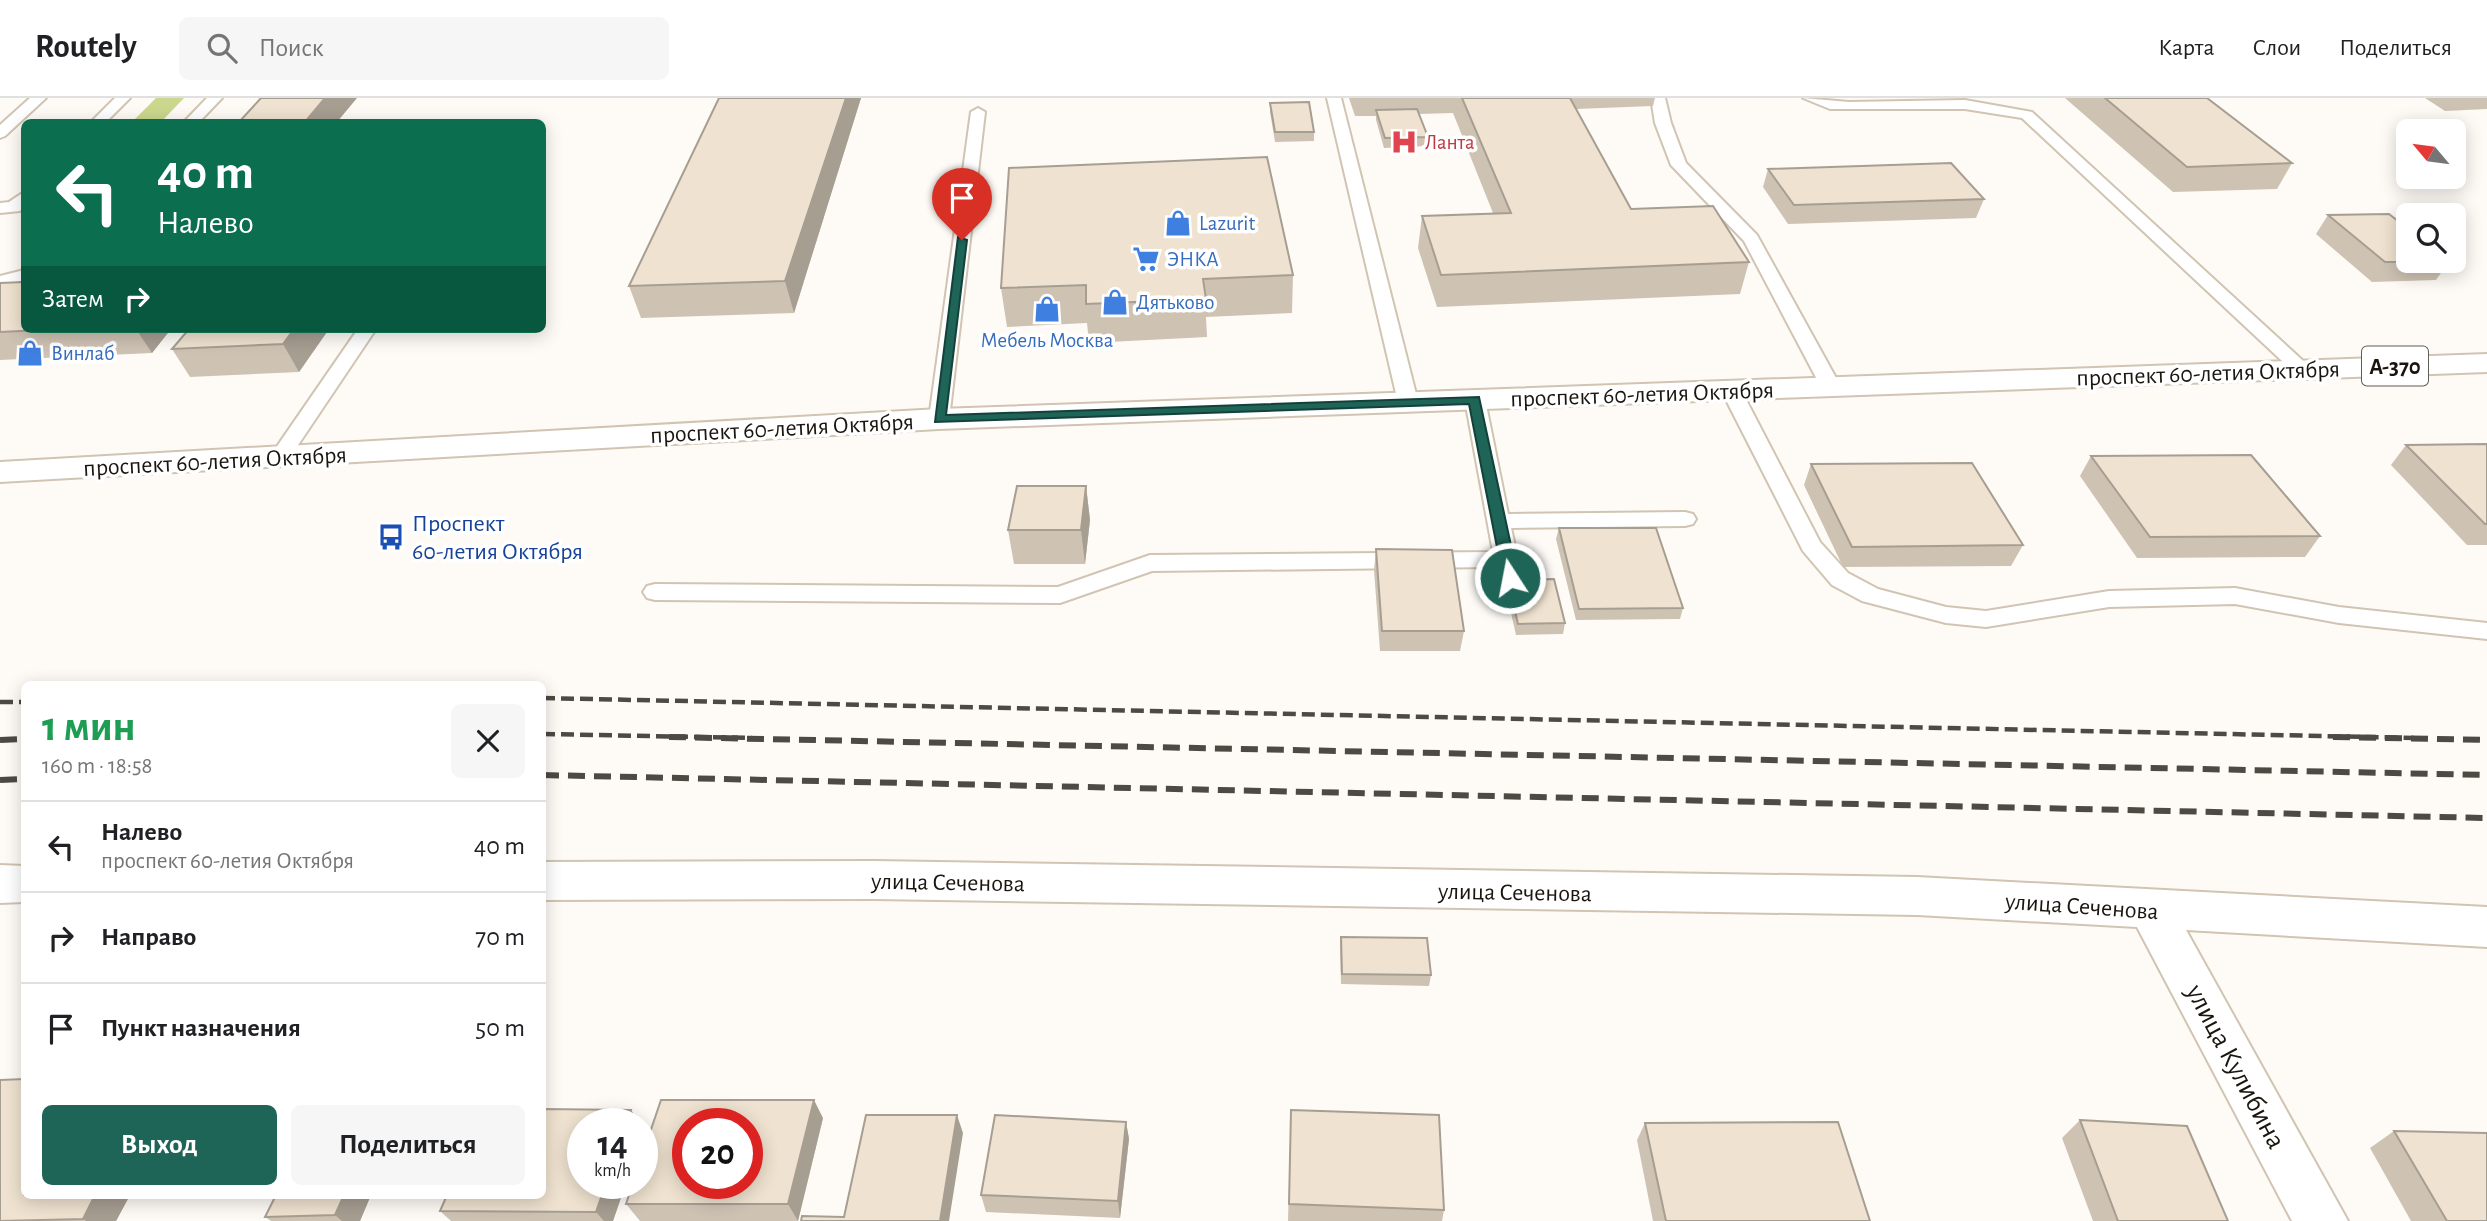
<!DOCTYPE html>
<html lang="ru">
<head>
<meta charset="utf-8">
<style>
  body { margin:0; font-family:"Alegreya Sans",sans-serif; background:#f6f6f6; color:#202124; height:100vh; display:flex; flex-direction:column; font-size:26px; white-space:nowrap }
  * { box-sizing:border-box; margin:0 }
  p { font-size:23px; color:#757577 }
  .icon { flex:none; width:38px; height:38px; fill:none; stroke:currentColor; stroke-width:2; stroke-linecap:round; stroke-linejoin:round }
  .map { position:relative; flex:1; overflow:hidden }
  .drawer { position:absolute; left:21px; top:583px; width:525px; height:518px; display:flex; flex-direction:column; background:#fff; border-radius:10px; box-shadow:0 4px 18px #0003 }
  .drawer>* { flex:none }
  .top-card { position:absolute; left:21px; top:21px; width:525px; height:214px; border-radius:10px; box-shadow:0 4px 18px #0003; background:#0b6e4f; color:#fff; overflow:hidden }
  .needle { width:46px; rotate:299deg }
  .controls { position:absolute; left:2396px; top:21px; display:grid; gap:14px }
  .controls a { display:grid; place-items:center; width:70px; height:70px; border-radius:10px; background:#fff; box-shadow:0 4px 18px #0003; font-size:35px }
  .speed { position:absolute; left:567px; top:1010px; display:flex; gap:14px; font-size:35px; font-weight:700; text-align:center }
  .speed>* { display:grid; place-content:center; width:91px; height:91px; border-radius:50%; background:#fff; box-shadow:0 4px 18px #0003; line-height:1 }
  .speed small { font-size:18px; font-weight:400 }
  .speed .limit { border:10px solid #d22; background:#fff; color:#111 }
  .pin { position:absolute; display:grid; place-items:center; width:60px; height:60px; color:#fff; margin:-72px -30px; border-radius:50% 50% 50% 0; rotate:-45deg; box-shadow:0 0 7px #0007 }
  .pin .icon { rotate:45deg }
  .me { position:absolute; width:77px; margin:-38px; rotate:349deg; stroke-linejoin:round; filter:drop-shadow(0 0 5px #0008) }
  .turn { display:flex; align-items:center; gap:24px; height:147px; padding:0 21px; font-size:32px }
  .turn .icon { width:91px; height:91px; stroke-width:2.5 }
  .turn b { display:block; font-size:49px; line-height:60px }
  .then { display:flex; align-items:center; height:66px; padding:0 21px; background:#0003; gap:14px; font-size:26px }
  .round { display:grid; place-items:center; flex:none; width:74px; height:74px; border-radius:10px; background:#f6f6f6 }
  .head { display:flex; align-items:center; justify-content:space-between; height:119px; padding:0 21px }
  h1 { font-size:42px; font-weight:600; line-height:52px; color:#1e9e55 }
  .action { display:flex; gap:14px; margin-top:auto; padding:14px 21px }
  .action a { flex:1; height:80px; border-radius:10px; background:#1e6457; color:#fff; font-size:28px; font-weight:600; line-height:80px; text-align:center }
  .action a+a { background:#f6f6f6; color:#202124 }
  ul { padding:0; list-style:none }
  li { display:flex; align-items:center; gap:21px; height:91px; padding:0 21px; border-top:2px solid #e0e0e0 }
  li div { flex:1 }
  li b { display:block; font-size:26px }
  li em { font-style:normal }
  header { display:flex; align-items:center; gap:42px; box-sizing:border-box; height:98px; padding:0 35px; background:#fff; border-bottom:2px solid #e0e0e0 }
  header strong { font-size:33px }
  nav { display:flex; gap:38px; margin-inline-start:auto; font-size:24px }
  .search { width:490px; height:63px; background:#f6f6f6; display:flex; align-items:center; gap:18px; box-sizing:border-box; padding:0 24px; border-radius:10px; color:#757577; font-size:26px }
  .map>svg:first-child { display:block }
</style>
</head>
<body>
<header>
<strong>Routely</strong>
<div class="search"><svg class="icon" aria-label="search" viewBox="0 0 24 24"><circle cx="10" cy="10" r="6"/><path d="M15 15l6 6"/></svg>Поиск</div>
<nav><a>Карта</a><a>Слои</a><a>Поделиться</a></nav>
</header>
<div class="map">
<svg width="2487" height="1123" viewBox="0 0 2487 1123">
  <rect width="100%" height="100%" fill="#fefbf7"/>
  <polygon fill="#cad78c" points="156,0 184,0 161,24 132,24"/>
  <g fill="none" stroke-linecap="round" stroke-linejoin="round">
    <g stroke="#d1c4b2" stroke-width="4">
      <g id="service">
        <polygon points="30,0 46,0 5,38 0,40 0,27"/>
        <polygon points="115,0 130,0 106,24 91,24"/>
        <polygon points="207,0 222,0 199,24 184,24"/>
        <polygon points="1327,0 1341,0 1418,304 1415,308 1408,310 1398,304"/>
        <polygon points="1651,0 1665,0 1671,25 1686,65 1757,137 1841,289 1838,293 1824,293 1821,289 1744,143 1671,67 1655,25"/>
        <polygon points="1803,0 1849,4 1965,2 2032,14 2313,272 2303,278 2296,276 2022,20 1965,11 1830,11"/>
        <polygon points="978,10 985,14 949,321 939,327 929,321 971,14"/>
        <polygon points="24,94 24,108 20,113 0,115 0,105 9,104"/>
        <polygon points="24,172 24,182 0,188 0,178"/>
        <polygon points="358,231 376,231 286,365 272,365 269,360"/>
        <polygon points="1731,286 1741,292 1820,444 1848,475 1878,491 1946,509 1986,513 2109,493 2235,490 2339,509 2487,525 2487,541 2339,525 2235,506 2109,509 1986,529 1946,525 1862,503 1832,487 1803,453 1721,292"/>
        <polygon points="1475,296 1485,302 1508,416 1685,414 1693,416 1696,421 1693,426 1685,428 1511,430 1522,480 1518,486 1502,486 1496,469 1152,473 1060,505 655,502 647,500 643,494 647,488 655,486 1058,489 1150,457 1493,454 1465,302"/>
      </g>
    </g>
    <g stroke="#d1c4b2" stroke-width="4">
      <g id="minor">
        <polygon points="874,763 1917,779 2487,809 2487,849 2186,832 2348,1123 2292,1123 2137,829 1917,817 874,801 542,802 542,764"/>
        <polygon points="0,767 24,768 24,804 0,805"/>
      </g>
    </g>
    <g stroke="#d1c4b2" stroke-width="4">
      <polygon id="trunk" points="2487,256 2487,274 939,331 0,384 0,364 939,311"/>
    </g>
    <use href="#service" fill="#fff" fill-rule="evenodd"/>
    <use href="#minor" fill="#fff" fill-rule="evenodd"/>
    <use href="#trunk" fill="#fff" fill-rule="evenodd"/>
    <g stroke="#4d4943" stroke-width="4.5" stroke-dasharray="13 6" stroke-linecap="butt">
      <polyline points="542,600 2414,640"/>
      <polyline points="0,604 24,604"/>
      <polyline points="542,636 752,640"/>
    </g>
    <g stroke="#4d4943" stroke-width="6" stroke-dasharray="17 9" stroke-linecap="butt">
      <polyline points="669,639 2487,677"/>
      <polyline points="2333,639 2487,642"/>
      <polyline points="0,642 24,641"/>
      <polyline points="542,677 2487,720"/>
      <polyline points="0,682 24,681"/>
    </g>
  </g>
  <g fill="#cec2b3">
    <polygon points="719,0 861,0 794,215 641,220 629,188"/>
    <polygon points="1349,0 1655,0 1653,8 1576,11 1631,111 1749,164 1740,196 1437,209 1418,150 1422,118 1493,115 1453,15 1419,16 1428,39 1427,48 1384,50 1376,22 1376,18 1355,18"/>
    <polygon points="2065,0 2207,0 2292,65 2277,91 2173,94"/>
    <polygon points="2425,0 2487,0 2487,11 2445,13"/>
    <polygon points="1270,5 1314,34 1314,43 1275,44 1270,14"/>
    <polygon points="1768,71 1984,101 1976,120 1788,126 1763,89"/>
    <polygon points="2328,117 2449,163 2436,182 2372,184 2316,136"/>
    <polygon points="1293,177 1292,215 1206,219 1207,239 1089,245 1087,225 1007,229 1001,190"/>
    <polygon points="0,185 24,231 171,231 152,255 0,262"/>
    <polygon points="329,231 299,274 190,279 172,251"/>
    <polygon points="2487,346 2487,447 2467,447 2391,367 2406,347"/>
    <polygon points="2091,358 2320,438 2305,459 2137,460 2080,378"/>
    <polygon points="1811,366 2023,447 2011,468 1843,469 1804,387"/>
    <polygon points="1086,388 1090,422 1085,466 1014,466 1008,432"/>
    <polygon points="1559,430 1683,510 1680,521 1576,522 1556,441"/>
    <polygon points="1376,451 1464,533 1460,553 1380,553 1374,472"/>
    <polygon points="1508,482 1565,525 1563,536 1516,537 1506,493"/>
    <polygon points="1341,839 1431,877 1429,888 1341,886 1340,849"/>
    <polygon points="1291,1012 1444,1112 1442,1123 1288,1123"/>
    <polygon points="823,1020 798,1123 640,1123 626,1106"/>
    <polygon points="2080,1022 2228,1123 2093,1123 2062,1040"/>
    <polygon points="1126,1024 1129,1041 1120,1120 986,1114 981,1097"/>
    <polygon points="1645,1025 1870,1123 1653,1123 1637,1042"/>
    <polygon points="2394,1033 2487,1123 2411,1123 2370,1050"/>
    <polygon points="583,1085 626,1085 613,1123 451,1123 440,1113"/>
    <polygon points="24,1097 130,1097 116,1123 0,1123"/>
    <polygon points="276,1097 371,1097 360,1123 271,1123 265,1119"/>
  </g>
  <g fill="#a79e92">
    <polygon points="325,0 357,0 337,24 305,24"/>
    <polygon points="846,0 861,0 794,215 785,183"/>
    <polygon points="136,231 171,231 152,255"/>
    <polygon points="294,231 329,231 299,274 283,246"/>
    <polygon points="1086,388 1090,422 1085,466 1081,432"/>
    <polygon points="814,1002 823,1020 798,1123 788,1106"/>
    <polygon points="631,1012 641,1026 627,1026"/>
    <polygon points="957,1017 963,1035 949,1123 940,1123"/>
    <polygon points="1126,1024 1129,1041 1120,1120 1118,1103"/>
    <polygon points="606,1085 626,1085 613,1123 604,1123 596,1114"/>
    <polygon points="95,1097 130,1097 116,1123 86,1123 83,1121"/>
    <polygon points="344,1097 371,1097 360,1123 342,1123 335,1117"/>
  </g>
  <g fill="#efe2d0" stroke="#a79e92" stroke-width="2" fill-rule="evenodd">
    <polygon points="261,0 325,0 305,24 239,24"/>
    <polygon points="719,0 846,0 785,183 629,188"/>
    <polygon points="1462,0 1570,0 1631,111 1713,108 1749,164 1441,177 1422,118 1511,115"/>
    <polygon points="2105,0 2207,0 2292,65 2187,69"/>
    <polygon points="1309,4 1314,34 1275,34 1270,5"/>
    <polygon points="1417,11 1428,39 1385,40 1376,12"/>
    <polygon points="1267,59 1293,177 1203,181 1206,201 1086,206 1086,187 1001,190 1009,70"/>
    <polygon points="1951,65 1984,101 1794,107 1768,71"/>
    <polygon points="2389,116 2408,131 2408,163 2449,163 2385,164 2328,117"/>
    <polygon points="24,184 24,231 61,231 0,234 0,185"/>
    <polygon points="189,231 294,231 283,246 172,251"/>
    <polygon points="2487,346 2487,426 2485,426 2406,347"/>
    <polygon points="2251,357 2320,438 2150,439 2091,358"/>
    <polygon points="1972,365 2023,447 1852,449 1811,366"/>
    <polygon points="1017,388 1086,388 1081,432 1008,432"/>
    <polygon points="1559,430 1656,430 1683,510 1579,511"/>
    <polygon points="1376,451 1452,452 1464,533 1382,533"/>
    <polygon points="1554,481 1565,525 1518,526 1508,482"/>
    <polygon points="1341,839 1427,840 1431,877 1342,876"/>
    <polygon points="24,981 24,1097 95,1097 83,1121 0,1123 0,982"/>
    <path d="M661,1002H814L788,1106H626L633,1085H642V1058ZM688,1026H747V1085H688Z"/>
    <polygon points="542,1011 631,1012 627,1026 583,1026 583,1085 606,1085 596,1114 440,1113 447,1097 542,1097"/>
    <polygon points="1291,1012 1439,1017 1444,1112 1289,1106"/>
    <polygon points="866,1017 957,1017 940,1123 801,1123 802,1118 844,1119"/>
    <polygon points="995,1017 1126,1024 1118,1103 981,1097"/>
    <polygon points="2080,1022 2187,1028 2228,1123 2118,1123"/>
    <polygon points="1838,1024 1870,1123 1666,1123 1645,1025"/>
    <polygon points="2394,1033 2487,1035 2487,1123 2447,1123"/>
    <polygon points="276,1097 344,1097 335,1117 265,1119"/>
  </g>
  <polygon fill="#1e6457" stroke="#144139" stroke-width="2" points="958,139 967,142 946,317 1479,299 1518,480 1515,484 1505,484 1503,480 1469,306 935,324"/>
  <defs>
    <g id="hospital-bare" transform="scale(2.1)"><path d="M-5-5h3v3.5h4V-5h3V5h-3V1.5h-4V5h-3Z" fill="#e0444e" stroke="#fff" stroke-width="2.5" paint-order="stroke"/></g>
    <g id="shop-bare" transform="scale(2.1)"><path d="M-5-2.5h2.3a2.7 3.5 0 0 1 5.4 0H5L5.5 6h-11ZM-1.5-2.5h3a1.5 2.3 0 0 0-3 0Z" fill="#3f7fe0" stroke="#fff" stroke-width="2.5" paint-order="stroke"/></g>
    <g id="supermarket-bare" transform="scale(2.1)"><path d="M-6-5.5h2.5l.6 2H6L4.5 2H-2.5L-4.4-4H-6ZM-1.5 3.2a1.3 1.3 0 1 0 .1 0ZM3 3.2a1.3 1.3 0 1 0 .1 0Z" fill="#3f7fe0" stroke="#fff" stroke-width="2.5" paint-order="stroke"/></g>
    <g id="bus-bare" transform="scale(2.1)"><path d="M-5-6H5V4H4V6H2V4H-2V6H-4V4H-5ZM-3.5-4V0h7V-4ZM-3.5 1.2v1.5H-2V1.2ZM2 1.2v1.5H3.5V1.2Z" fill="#1a4fb4" stroke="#fff" stroke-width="2.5" paint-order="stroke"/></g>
  </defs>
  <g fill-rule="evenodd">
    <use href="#hospital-bare" x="1404" y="44"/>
    <use href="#shop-bare" x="1178" y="125"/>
    <use href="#supermarket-bare" x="1146" y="161"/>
    <use href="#shop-bare" x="1115" y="204"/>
    <use href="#shop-bare" x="1047" y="211"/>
    <use href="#shop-bare" x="30" y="255"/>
    <use href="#bus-bare" x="391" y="439"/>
  </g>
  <g text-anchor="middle" stroke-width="7" stroke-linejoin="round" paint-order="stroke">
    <g font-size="21" fill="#be3a42" stroke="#fff" text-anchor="start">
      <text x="1425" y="51">Ланта</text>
    </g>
    <g font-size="21" fill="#366cbe" stroke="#fff" text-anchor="start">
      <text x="1199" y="132">Lazurit</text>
      <text x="1167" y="168">ЭНКА</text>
      <text x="1136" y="211">Дятьково</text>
      <text x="1047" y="249" text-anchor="middle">Мебель Москва</text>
      <text x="51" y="262">Винлаб</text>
    </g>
    <rect fill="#fff" stroke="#5f5b57" stroke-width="2" x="2362" y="248.5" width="66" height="39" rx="5"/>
    <g font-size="23" font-weight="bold" fill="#1a150f">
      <text x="2395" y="276">А-370</text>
    </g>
    <g font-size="24" fill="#1a150f" stroke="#fff">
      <text transform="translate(2208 275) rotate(-2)" y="8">проспект 60-летия Октября</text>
      <text transform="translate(1642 296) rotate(-2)" y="8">проспект 60-летия Октября</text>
      <text transform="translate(782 330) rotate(-3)" y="8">проспект 60-летия Октября</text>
      <text transform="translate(215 363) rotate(-3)" y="8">проспект 60-летия Октября</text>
      <text transform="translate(948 784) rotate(1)" y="8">улица Сеченова</text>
      <text transform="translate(1515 794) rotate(1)" y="8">улица Сеченова</text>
      <text transform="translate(2082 808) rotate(4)" y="8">улица Сеченова</text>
    </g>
    <g font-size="24" fill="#164399" stroke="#fff" text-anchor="start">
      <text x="412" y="433">Проспект<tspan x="412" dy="28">60-летия Октября</tspan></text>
    </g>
    <g font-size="28" fill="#1a150f" stroke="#fff">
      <text transform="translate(2237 968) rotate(62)" y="10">улица Кулибина</text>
    </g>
  </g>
</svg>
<div class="controls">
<a><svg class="needle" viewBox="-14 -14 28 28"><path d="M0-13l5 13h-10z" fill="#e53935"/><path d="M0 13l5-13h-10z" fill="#757577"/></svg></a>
<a><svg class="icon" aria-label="search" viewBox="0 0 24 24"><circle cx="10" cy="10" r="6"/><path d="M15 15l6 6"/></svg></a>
</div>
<div class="speed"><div>14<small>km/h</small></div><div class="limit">20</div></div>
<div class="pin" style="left:962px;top:142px;background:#d93025"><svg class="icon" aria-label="arrive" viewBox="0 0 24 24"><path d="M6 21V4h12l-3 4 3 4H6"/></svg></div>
<svg class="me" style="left:1510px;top:480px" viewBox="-20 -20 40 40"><circle r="17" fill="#1e6457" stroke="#fff" stroke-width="3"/><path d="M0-11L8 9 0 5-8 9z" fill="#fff"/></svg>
<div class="top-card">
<div class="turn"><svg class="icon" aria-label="left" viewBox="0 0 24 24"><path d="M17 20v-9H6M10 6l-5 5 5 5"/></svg><div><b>40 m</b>Налево</div></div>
<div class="then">Затем<svg class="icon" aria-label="right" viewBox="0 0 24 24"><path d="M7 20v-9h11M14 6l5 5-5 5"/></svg></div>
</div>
<section class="drawer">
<div class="head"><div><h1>1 мин</h1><p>160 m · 18:58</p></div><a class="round"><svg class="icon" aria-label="close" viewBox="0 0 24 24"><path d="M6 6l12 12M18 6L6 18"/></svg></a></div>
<ul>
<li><svg class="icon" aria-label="left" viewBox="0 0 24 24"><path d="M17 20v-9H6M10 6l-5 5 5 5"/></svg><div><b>Налево</b><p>проспект 60-летия Октября</p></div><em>40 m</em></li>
<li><svg class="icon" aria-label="right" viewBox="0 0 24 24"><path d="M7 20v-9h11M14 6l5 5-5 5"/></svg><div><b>Направо</b></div><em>70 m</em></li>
<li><svg class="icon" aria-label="arrive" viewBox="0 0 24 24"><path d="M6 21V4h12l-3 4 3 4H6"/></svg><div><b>Пункт назначения</b></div><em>50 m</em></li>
</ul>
<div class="action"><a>Выход</a><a>Поделиться</a></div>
</section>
</div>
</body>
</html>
